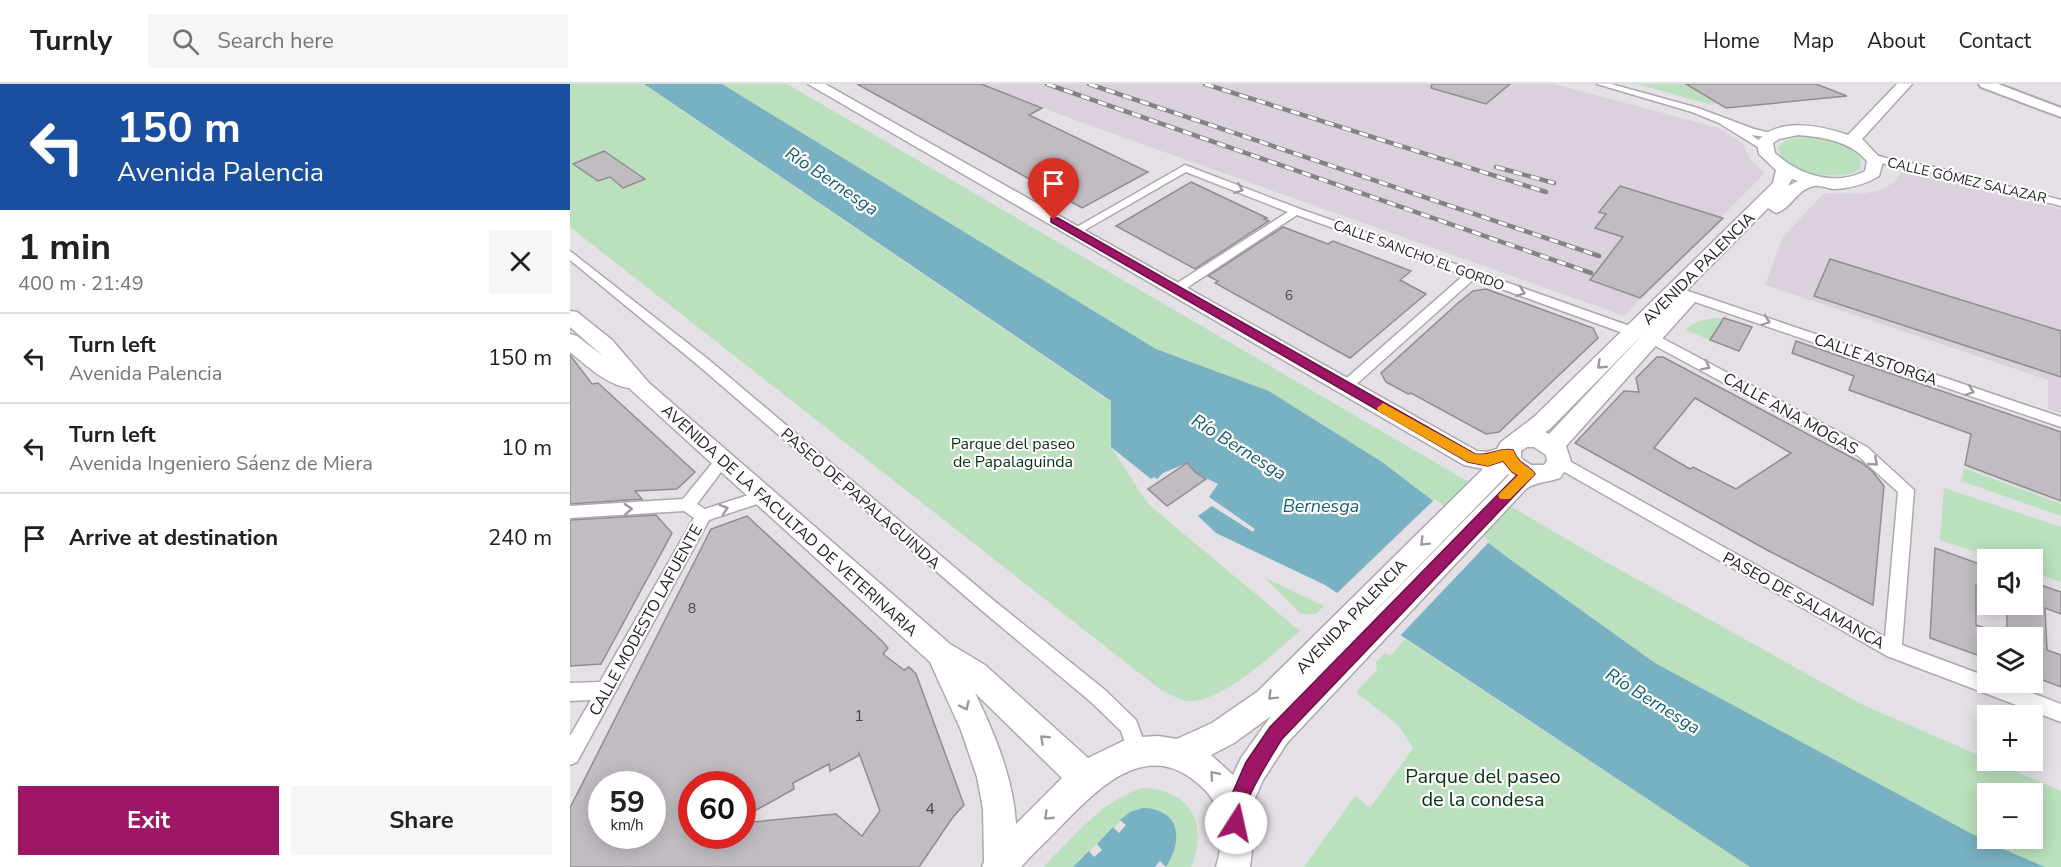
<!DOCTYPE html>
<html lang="en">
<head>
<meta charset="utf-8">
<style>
  body { margin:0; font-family:"Nunito Sans",sans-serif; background:#f6f6f6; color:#202124; height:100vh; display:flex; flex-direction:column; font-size:22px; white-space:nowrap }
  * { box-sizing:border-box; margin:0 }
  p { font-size:20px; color:#757577 }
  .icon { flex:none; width:33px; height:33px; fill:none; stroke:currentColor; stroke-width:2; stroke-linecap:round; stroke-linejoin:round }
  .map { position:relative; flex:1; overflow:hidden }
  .drawer { display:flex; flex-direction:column; background:#fff; width:570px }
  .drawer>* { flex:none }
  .guide { background:#1a4fa0; color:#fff; overflow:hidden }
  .fabs { position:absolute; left:1407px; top:465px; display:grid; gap:12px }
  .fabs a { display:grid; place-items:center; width:66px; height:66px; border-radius:0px; background:#fff; box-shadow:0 3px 15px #0003; font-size:30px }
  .speed { position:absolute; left:18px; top:687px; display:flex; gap:12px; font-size:30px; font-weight:700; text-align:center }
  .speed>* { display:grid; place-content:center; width:78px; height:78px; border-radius:50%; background:#fff; box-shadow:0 3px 15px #0003; line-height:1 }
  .speed small { font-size:15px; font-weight:400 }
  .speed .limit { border:9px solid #d22; background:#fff; color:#111 }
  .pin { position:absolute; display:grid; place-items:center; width:51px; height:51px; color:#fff; margin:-62px -26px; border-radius:50% 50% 50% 0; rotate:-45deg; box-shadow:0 0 6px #0007 }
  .pin .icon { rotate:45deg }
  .me { position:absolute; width:66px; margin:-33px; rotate:10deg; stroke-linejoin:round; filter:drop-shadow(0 0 4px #0008) }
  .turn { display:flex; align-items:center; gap:21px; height:126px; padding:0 18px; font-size:27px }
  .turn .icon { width:78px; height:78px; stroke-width:2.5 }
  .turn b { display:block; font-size:42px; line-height:51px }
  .round { display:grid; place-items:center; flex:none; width:63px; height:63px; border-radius:0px; background:#f6f6f6 }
  .headline { display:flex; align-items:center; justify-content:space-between; height:102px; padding:0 18px }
  h1 { font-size:36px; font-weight:700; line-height:45px }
  .button { display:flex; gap:12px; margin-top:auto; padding:12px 18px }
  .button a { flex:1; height:69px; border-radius:0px; background:#9e1766; color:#fff; font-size:24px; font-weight:700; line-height:69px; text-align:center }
  .button a+a { background:#f6f6f6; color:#202124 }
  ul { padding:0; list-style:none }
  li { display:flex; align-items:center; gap:18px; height:90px; padding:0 18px; border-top:2px solid #e0e0e0 }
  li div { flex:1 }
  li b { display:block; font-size:22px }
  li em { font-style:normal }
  header { display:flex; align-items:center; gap:36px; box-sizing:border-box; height:84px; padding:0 30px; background:#fff; border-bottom:2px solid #e0e0e0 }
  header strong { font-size:28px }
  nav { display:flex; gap:33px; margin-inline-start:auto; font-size:21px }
  .search { width:420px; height:54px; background:#f6f6f6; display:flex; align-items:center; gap:15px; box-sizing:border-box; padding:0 21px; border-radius:0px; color:#757577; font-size:22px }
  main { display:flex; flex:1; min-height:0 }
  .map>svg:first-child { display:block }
</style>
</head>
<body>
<header>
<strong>Turnly</strong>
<div class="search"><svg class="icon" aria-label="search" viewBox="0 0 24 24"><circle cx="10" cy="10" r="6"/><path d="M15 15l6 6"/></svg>Search here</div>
<nav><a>Home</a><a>Map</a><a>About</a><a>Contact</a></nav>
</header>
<main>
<section class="drawer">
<div class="guide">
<div class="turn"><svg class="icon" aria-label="left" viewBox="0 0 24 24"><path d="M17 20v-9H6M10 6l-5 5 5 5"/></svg><div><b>150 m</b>Avenida Palencia</div></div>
</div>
<div class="headline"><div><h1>1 min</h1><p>400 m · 21:49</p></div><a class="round"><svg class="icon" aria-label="close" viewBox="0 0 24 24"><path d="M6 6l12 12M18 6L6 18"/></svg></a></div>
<ul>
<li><svg class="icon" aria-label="left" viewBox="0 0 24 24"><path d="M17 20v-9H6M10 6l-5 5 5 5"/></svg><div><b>Turn left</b><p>Avenida Palencia</p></div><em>150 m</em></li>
<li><svg class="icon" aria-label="left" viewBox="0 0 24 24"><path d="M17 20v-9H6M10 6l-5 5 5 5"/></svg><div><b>Turn left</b><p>Avenida Ingeniero Sáenz de Miera</p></div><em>10 m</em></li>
<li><svg class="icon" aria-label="arrive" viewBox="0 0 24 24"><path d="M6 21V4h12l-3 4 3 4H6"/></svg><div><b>Arrive at destination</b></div><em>240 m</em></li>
</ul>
<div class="button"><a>Exit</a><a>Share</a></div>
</section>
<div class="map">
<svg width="1491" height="783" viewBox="0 0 1491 783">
  <rect width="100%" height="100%" fill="#e4e0e6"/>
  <g fill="#dad1dd">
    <polygon points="411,0 984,0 1149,44 1173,60 1180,75 1195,89 1054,232 513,39"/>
    <polygon points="1343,86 1491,125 1491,329 1478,325 1478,296 1195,201 1213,153 1254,109 1290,110 1311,106 1324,98 1332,88"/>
  </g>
  <g fill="#bbe0bd" fill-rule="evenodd">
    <path d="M0,0H73L541,318V363L578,420L730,547C706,567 650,621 617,617C609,616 598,609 591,606L0,143Z"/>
    <path d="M152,0H217L1036,478L1293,621L1491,707V783H1475L1417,758L1085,579L941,476L812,378L699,307L586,265ZM1418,710H1462V754H1418Z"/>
    <polygon points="1067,0 1124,0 1153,16 1142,21"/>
    <path d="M1231,53C1253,53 1277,57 1291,75L1290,85C1272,99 1211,90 1208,63L1216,56Z"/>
    <path d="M1153,234L1140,256L1116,246C1125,235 1140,235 1153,234Z"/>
    <polygon points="1394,384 1491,420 1491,432 1391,397"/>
    <polygon points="1374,404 1491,443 1491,498 1463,488 1462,476 1428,475 1370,456"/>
    <polygon points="695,494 754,522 746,530 731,530"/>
    <polygon points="835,555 1180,783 734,783 785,712 800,724 843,664 828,641 786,608 807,586 806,578 815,569 820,572"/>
    <path d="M572,704C619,705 640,739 621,783H596C612,759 604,752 594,729C582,723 573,724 560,728L503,783H473C503,754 531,717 572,704Z"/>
  </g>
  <g fill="#78b1c2">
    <polygon points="74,0 152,0 586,265 699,307 812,378 941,476 1085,579 1417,758 1475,783 1180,783 755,501 646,449 628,432 642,422 683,448 685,445 639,413 648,400 626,389 617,379 593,389 587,395 584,393 581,395 541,363 541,317"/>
    <path d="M572,724C610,724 614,756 596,783L590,777L585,783H503L519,767L524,773L532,766L527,760L543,743L549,749L556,741L550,736L560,728Z"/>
  </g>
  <polygon fill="#e4e0e6" points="865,415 920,457 828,554 765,511"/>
  <g fill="#c1bcc2" stroke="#918c92" stroke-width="1.5" fill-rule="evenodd">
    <polygon points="287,0 411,0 472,24 459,31 578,88 512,124"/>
    <polygon points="862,0 940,0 916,20 861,4"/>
    <polygon points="1116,0 1246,0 1277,12 1156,24"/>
    <polygon points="34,67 75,95 53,104 40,93 28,97 3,80"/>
    <polygon points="621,98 697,134 694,135 699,137 625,185 546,142"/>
    <polygon points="1050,102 1153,134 1070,214 1020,196 1053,153 1025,144 1036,130 1029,128"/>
    <polygon points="713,143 758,160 763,157 841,187 830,196 856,210 780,274 645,199 648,197 638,192"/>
    <polygon points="1260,175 1491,247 1491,293 1244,212"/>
    <polygon points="916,205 1023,244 1028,254 929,348 916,350 841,309 838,310 816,298 811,289 888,219 903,207"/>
    <polygon points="1154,234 1182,243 1169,267 1140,256"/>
    <polygon points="1226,257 1491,348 1491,417 1395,381 1401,350 1279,306 1284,292 1222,269"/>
    <polygon points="0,271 22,300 28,299 125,388 107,405 65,407 72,415 0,420"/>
    <path d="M1087,273H1093L1292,379L1303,388L1314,402L1303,521L1197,466L1005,359L1054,307L1069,308L1066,294ZM1125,314L1221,369L1166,405L1123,383L1120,385L1084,364Z"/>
    <polygon points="617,379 626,389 636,395 597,422 578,405"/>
    <polygon points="86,431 102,449 31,580 0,582 0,436"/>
    <path d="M177,432L312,557L318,564L313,570L334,586L339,583L346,590L394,721L383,733L349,783H0V724L141,445ZM289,669L310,727L292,752L266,730L172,739V752H122V700H172V734L224,705L223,699L259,680L260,687L288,672ZM32,700H82V752H32Z"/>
    <polygon points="1365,464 1418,483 1418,505 1406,501 1406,541 1418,545 1418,575 1360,554"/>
    <polygon points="1462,498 1491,508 1491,530 1475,524 1477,566 1491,571 1491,603 1462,592 1462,554 1437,554 1437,520 1465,520 1462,520"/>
  </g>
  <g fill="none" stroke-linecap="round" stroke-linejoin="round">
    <g stroke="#ada8ae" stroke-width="3">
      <g id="minor">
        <polygon points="1027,0 1041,0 1128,24 1184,45 1209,51 1204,54 1181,51 1199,63 1191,65 1149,39 1122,28"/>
        <polygon points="1302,70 1330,78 1356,81 1491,116 1491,122 1356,87 1329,84 1298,75 1297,73"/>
        <polygon points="615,81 730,125 1088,252 1297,363 1344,406 1332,561 1418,593 1418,598 1433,598 1491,620 1491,638 1317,572 984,382 982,378 984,374 994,374 1315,553 1328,408 1287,371 1078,258 904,195 781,305 776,307 769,302 771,299 894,191 727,131 609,209 601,209 601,203 718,128 616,88 508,150 504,151 498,148"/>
        <polygon points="0,167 139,276 422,515 535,606 566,636 578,669 575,676 568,679 561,676 551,647 521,618 410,525 129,282 0,176"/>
        <polygon points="1106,203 1491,333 1491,343 1102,210 1100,207"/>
        <polygon points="153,370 158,372 160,376 127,420 135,425 194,406 199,408 202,412 199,416 139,436 7,678 0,681 0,652 21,616 0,617 0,599 30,598 124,434 114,427 0,434 0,422 113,415 148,372"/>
      </g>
    </g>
    <g stroke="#ada8ae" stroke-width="4">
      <polygon id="secondary" points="1409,0 1428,0 1491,24 1491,33 1411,3"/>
    </g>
    <g stroke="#ada8ae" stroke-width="3">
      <path id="primary" d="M238,0H255L907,367L917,368L927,365L931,358L964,333L1203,99L1206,86L1189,70L1187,58C1207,32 1252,42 1278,51L1327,0H1342L1292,55L1313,77L1309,92C1295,100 1280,105 1263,105C1257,104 1250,101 1244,102C1227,105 1221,125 1206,129L1198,124L1110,213L1122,214L1125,218L996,362L1001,378L990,394C979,398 964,398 956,405L717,659L693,696L680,726L684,751L680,783H646C654,756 655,727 635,706C581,651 532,700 493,740C479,755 464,768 451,783H412L414,778L413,725L407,693L391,646L360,578L59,304C37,301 17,282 0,268V250L7,252L34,273L0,243V227L7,228L42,256L79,299L380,560L415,581L518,674L553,657L571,653L588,652L607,655L642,639L687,608L913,385L894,381ZM1228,51C1253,53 1280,57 1297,77L1295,87C1265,103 1229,91 1205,69L1203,59L1209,55ZM1222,95L1228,97L1218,102ZM1078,245L979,350L975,348L980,345ZM957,363H964L976,371L977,377L974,381H961L951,374V367ZM938,390L939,391L770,563ZM405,609L492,694L446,740C443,693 425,651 405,609ZM701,632L671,674L663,691L641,671L664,659Z"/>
    </g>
    <use href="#minor" fill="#fff" fill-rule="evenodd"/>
    <use href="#secondary" fill="#fff" fill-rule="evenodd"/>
    <use href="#primary" fill="#fff" fill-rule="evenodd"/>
    <g stroke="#858286" stroke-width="4.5">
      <g id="rail">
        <polyline points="477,0 1021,189"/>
        <polyline points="519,0 1029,172"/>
        <polyline points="635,0 976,108"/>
        <polyline points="926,83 984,99"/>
      </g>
    </g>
    <use href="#rail" stroke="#fff" stroke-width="3" stroke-dasharray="9" stroke-linecap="butt"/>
  </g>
  <defs><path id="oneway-chevron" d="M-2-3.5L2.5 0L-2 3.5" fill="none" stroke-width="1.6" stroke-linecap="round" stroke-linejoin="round" transform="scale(1.5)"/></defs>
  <g stroke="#9c9b9c">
    <use href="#oneway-chevron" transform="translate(669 105) rotate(21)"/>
    <use href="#oneway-chevron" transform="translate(951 208) rotate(20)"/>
    <use href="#oneway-chevron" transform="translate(1196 237) rotate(19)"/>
    <use href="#oneway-chevron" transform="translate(1031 281) rotate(136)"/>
    <use href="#oneway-chevron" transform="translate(1136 282) rotate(27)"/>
    <use href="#oneway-chevron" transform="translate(1400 307) rotate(19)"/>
    <use href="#oneway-chevron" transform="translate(1304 378) rotate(41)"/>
    <use href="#oneway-chevron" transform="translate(58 425) rotate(-3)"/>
    <use href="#oneway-chevron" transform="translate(154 425) rotate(-18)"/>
    <use href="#oneway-chevron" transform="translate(854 458) rotate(135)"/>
    <use href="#oneway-chevron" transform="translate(702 612) rotate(135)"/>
    <use href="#oneway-chevron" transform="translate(395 622) rotate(65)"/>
    <use href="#oneway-chevron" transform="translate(474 655) rotate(-137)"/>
    <use href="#oneway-chevron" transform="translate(644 691) rotate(-130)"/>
    <use href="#oneway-chevron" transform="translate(478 732) rotate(136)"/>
  </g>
  <path fill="#9e1766" stroke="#670f42" stroke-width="1.5" d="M481,134H488L905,370C920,372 931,363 943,366C951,384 958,379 965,390L712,655C698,677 685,698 675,722C672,730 676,737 673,745L666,748L660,745L655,726L676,678L700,643L947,391L942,388L933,377L918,382L898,378L481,138Z"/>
  <path fill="#f59e0b" d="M813,319L905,370C920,372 931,363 943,366C951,384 958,379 965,390L940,415H930L928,411L948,391L942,388L933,377L918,382L898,378L808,327L807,324Z"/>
  <g text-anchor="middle" stroke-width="4.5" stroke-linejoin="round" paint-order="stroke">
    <g font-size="14" fill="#232123" stroke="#fff">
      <text transform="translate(1397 96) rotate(13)" y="5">CALLE GÓMEZ SALAZAR</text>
      <text transform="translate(849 171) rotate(20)" y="5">CALLE SANCHO EL GORDO</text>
    </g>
    <g font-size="14" fill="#4a484b">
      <text x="719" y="216">6</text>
      <text x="122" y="529">8</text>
    </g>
    <g font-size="16" fill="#232123" stroke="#fff">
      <text transform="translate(1128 184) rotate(-45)" y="6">AVENIDA PALENCIA</text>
      <text transform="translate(1306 275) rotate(19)" y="6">CALLE ASTORGA</text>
      <text transform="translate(1221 329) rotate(29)" y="6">CALLE ANA MOGAS</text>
      <text transform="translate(291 414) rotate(41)" y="6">PASEO DE PAPALAGUINDA</text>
      <text transform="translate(220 436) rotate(42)" y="6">AVENIDA DE LA FACULTAD DE VETERINARIA</text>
      <text transform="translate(1234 516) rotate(29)" y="6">PASEO DE SALAMANCA</text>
      <text transform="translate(781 532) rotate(-46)" y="6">AVENIDA PALENCIA</text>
      <text transform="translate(75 536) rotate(-61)" y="6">CALLE MODESTO LAFUENTE</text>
    </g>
    <g font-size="16" fill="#073310" stroke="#fff">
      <text x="443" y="365">Parque del paseo<tspan x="443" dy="18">de Papalaguinda</tspan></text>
    </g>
    <g font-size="16" fill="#4a484b">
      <text x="289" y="637">1</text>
      <text x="360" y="730">4</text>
    </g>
    <g font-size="18" font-style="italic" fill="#115e71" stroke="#fff">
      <text transform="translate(262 97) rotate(34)" y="6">Río Bernesga</text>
      <text transform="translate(669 363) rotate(32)" y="6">Río Bernesga</text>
      <text x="751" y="428">Bernesga</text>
      <text transform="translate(1083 617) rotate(32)" y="6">Río Bernesga</text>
    </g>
    <g font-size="20" fill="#073310" stroke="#fff">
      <text x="913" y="699">Parque del paseo<tspan x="913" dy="23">de la condesa</tspan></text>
    </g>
  </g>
</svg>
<div class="fabs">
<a><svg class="icon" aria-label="sound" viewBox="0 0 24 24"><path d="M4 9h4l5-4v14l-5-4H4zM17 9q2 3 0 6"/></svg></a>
<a><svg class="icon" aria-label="layers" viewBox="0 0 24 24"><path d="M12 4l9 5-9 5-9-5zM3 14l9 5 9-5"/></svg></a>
<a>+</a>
<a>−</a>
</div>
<div class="speed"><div>59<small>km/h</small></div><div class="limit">60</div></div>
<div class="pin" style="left:484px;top:136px;background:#d93025"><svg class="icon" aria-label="arrive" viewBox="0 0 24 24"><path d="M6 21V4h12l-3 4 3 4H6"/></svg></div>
<svg class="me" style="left:666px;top:739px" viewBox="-20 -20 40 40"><circle r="19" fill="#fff"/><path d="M0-13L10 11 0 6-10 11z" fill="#9e1766"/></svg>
</div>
</main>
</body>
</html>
